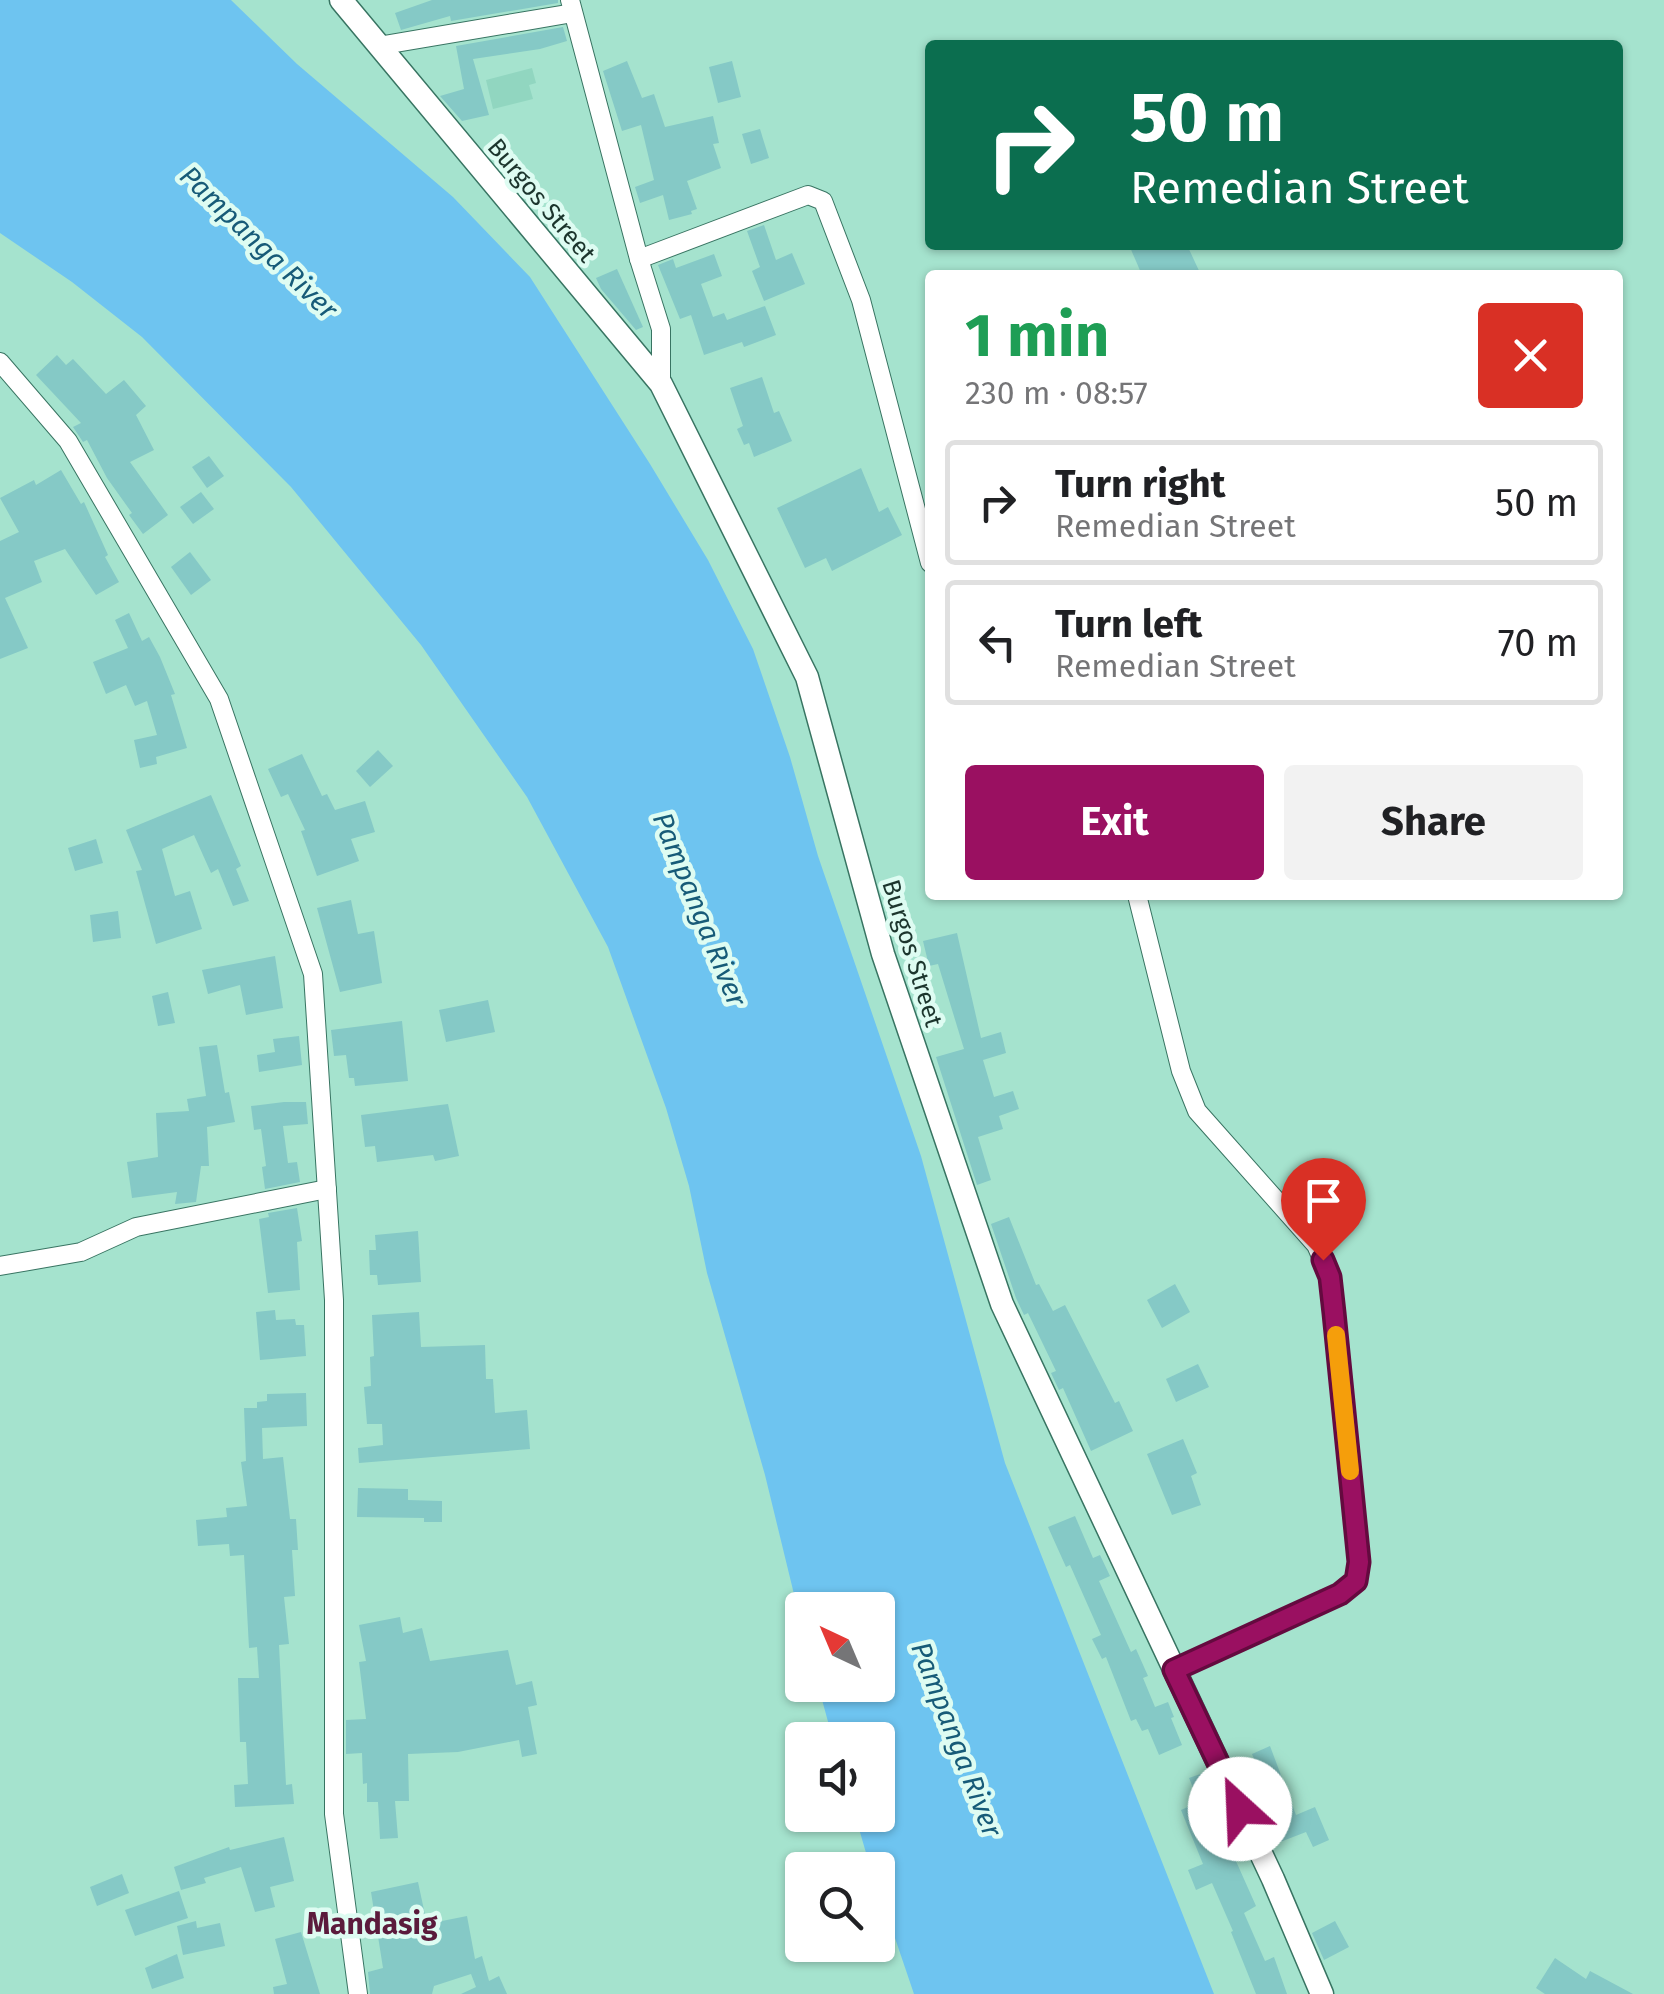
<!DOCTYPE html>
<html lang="en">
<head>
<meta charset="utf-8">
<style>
  body { margin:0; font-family:"Fira Sans",sans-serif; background:#f2f2f2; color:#202124; height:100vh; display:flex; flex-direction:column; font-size:38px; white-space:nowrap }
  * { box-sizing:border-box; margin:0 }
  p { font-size:32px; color:#757577 }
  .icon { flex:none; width:55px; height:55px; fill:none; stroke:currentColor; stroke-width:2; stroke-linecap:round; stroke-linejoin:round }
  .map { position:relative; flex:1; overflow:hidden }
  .details { position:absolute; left:925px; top:270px; width:698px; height:630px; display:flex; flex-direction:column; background:#fff; border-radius:10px; box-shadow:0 2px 8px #0004 }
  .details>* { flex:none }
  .hud { position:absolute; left:925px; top:40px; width:698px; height:210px; border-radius:10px; box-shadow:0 2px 8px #0004; background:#0b6e4f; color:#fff; overflow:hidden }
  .needle { width:65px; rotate:316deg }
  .tools { position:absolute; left:785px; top:1592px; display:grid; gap:20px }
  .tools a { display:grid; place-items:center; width:110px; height:110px; border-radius:10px; background:#fff; box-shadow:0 2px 8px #0004; font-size:50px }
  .pin { position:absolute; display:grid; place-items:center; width:85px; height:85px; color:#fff; margin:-102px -42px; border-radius:50% 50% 50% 0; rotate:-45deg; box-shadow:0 0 10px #0007 }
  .pin .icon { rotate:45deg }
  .me { position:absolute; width:110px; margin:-55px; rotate:335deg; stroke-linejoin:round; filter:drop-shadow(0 0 8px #0008) }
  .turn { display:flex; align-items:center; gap:35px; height:210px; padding:0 40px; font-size:45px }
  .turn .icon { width:130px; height:130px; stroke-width:2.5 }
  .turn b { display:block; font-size:70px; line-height:85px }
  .round { display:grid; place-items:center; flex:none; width:105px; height:105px; border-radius:10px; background:#f2f2f2 }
  .headline { display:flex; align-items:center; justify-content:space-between; height:170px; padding:0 40px }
  h1 { font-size:60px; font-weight:700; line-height:75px; color:#1e9e55 }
  .button { display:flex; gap:20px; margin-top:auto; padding:20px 40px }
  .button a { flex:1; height:115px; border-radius:10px; background:#9a1061; color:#fff; font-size:40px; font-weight:700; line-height:115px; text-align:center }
  .button a+a { background:#f2f2f2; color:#202124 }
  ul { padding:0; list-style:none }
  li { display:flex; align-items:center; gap:30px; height:125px; margin:0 20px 15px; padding:0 20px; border:5px solid #e0e0e0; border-radius:10px }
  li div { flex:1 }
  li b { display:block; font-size:38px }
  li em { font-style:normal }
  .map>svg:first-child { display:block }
</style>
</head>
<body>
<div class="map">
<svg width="1664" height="1994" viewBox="0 0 1664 1994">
  <rect width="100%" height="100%" fill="#a5e3ce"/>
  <polygon fill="#91d6c0" points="532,68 536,83 529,85 533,99 493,109 486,80"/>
  <polygon fill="#6ec4f0" points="0,0 231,0 297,64 453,197 530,277 650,464 708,560 753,649 790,757 818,856 921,1156 1005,1463 1214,1994 914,1994 878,1888 878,1870 871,1870 855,1815 878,1815 878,1740 833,1740 818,1685 878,1685 878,1610 802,1610 802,1627 765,1475 707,1273 689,1186 666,1108 608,947 527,797 421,645 291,487 142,337 72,282 0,233"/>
  <g fill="#85c9c6">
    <polygon points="432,0 558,0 558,3 451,21 450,16 401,30 395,13"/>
    <polygon points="563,27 567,41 540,49 473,59 489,115 462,121 440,96 464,89 456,46"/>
    <polygon points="627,61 642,98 654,94 665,127 713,116 719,143 713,144 721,168 687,181 697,209 691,211 692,214 669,220 663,195 640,203 635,187 654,180 641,125 622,131 603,71"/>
    <polygon points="732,61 741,97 718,103 709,67"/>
    <polygon points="760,129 769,158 751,164 742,134"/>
    <polygon points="764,225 776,260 792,253 805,284 764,301 752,271 760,267 747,231"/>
    <polygon points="1129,245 1187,245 1201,275 1142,275"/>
    <polygon points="714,254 722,276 701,284 713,317 724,313 727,320 765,306 776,335 744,347 742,342 704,355 691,315 680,319 658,265 673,259 676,268"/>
    <polygon points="617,269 643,327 636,330 601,289 596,278"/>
    <polygon points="57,355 66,365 73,359 106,394 124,380 146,406 136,415 154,450 130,462 168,515 143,534 129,515 132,513 107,478 87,440 83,442 73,427 81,423 36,375"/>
    <polygon points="762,377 774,413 779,411 792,441 754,457 749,443 744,445 737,429 743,426 730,388"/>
    <polygon points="209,456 224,476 207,488 192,467"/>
    <polygon points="861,468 879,512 888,507 902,535 832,571 826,558 805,568 777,508"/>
    <polygon points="61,470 81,504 84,502 108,555 105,557 119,582 96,595 65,549 34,561 42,582 5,598 28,648 0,659 0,541 19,532 0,498 34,480 36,485"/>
    <polygon points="201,492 214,509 193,524 180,507"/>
    <polygon points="190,552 211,580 191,595 171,567"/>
    <polygon points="129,613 142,641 149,637 160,657 175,694 171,695 187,748 156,757 157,764 140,768 134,740 157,735 147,701 135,706 126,685 106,694 93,662 128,648 115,620"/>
    <polygon points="378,750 393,766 370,787 356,771"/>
    <polygon points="302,754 322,796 327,794 335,810 365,801 375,832 351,839 359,861 317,876 301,831 305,830 288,794 281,797 268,769"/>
    <polygon points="211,795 241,866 236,869 249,901 233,906 218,869 211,873 194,835 162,849 175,896 190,891 202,929 156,944 136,871 142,870 126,830"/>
    <polygon points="96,839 103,863 75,871 68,848"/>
    <polygon points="351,900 358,934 374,931 382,983 340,992 317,908"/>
    <polygon points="118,911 121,938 93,942 90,915"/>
    <polygon points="957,933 981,1038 1001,1032 1006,1053 983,1060 994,1097 1013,1091 1019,1109 999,1116 1003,1129 978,1137 991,1180 977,1185 936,1057 964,1049 938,964 929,966 923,941"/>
    <polygon points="275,956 283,1008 246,1015 240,985 208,994 202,970"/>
    <polygon points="168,992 175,1023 158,1026 152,996"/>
    <polygon points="488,1000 495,1032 446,1042 439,1010"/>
    <polygon points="402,1021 408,1081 355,1086 354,1078 349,1078 346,1055 334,1056 331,1030"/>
    <polygon points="299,1036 302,1065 259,1072 257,1055 275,1052 273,1039"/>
    <polygon points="217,1045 225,1093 229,1092 235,1122 207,1127 209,1166 201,1166 196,1202 175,1204 177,1192 132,1198 127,1162 158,1157 156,1113 189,1111 187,1099 206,1096 199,1047"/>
    <polygon points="284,1102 306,1102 308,1124 283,1126 288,1163 297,1162 300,1182 265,1189 262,1167 266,1166 261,1129 254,1130 251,1106"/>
    <polygon points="448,1104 459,1156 435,1161 433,1155 377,1162 375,1146 365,1147 361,1115"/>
    <polygon points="297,1208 302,1241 297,1242 300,1290 268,1293 259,1219 269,1217 268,1213"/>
    <polygon points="1009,1217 1036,1285 1039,1284 1053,1311 1065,1305 1115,1403 1119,1401 1133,1431 1091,1451 1063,1388 1059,1390 1051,1373 1056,1371 1028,1313 1024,1315 1016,1298 991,1224"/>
    <polygon points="418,1231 421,1282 378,1285 377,1275 370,1275 369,1250 376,1250 375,1235"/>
    <polygon points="1175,1284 1190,1312 1162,1328 1147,1300"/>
    <polygon points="275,1310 276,1320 295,1319 296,1325 304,1325 306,1356 260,1360 256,1312"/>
    <polygon points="419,1312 421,1347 485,1345 486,1379 493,1379 495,1413 527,1410 530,1449 359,1463 358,1448 383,1445 382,1424 367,1424 364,1387 371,1386 370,1357 374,1356 372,1315"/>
    <polygon points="1198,1364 1209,1387 1176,1402 1166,1379"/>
    <polygon points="306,1393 307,1426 262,1428 263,1459 283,1457 290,1519 296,1519 298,1550 292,1550 295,1596 284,1597 289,1644 279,1645 286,1785 292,1784 294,1804 235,1807 234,1785 248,1784 246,1742 240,1742 238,1678 259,1678 257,1647 249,1648 244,1555 230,1556 229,1544 198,1546 196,1520 227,1517 226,1508 247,1506 241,1462 246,1461 244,1408 257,1408 257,1402 267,1401 267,1394"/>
    <polygon points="1183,1439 1197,1473 1191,1476 1201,1505 1172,1515 1147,1454"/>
    <polygon points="358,1488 408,1489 408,1500 442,1501 442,1522 424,1522 424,1518 357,1517"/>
    <polygon points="1075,1516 1093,1558 1100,1555 1110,1576 1099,1581 1131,1652 1136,1649 1148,1676 1143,1678 1155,1707 1168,1702 1174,1717 1171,1718 1182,1745 1159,1755 1148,1729 1142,1731 1136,1719 1131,1721 1106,1657 1102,1659 1092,1639 1101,1635 1070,1565 1066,1567 1048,1527"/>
    <polygon points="400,1617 403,1633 422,1628 430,1661 508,1650 516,1685 532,1681 537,1705 528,1707 537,1754 522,1757 519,1740 458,1752 408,1754 409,1801 395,1801 398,1838 380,1839 378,1802 367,1802 367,1783 363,1784 362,1753 346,1754 346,1720 366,1719 359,1662 366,1661 359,1625"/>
    <polygon points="1270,1746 1296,1815 1315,1807 1329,1840 1313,1847 1306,1832 1275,1844 1251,1789 1259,1785 1259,1780 1251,1760 1254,1759 1252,1754"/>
    <polygon points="1206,1772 1233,1838 1227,1841 1256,1906 1244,1913 1265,1961 1274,1957 1287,1994 1256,1994 1231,1932 1233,1931 1212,1883 1196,1890 1188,1870 1203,1864 1181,1810 1199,1802 1189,1778"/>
    <polygon points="284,1837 294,1881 270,1887 275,1907 255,1912 241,1867 204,1878 206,1883 181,1890 174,1867 229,1847 230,1850"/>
    <polygon points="122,1874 129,1893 97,1906 90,1887"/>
    <polygon points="418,1882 427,1924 467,1916 475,1959 482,1956 489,1981 499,1976 507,1994 461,1994 476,1987 471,1974 434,1986 432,1994 370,1994 368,1972 383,1968 371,1892"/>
    <polygon points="179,1891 188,1918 135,1936 125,1910"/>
    <polygon points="196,1921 197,1928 220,1923 225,1946 183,1955 177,1926"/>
    <polygon points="1335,1921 1349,1947 1324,1960 1312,1933"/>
    <polygon points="301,1932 320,1994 274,1994 273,1987 287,1984 275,1939"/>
    <polygon points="177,1954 184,1978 152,1989 145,1968"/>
    <polygon points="1555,1958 1586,1979 1590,1971 1633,1994 1545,1994 1536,1988"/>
  </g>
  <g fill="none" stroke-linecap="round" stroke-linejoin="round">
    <g stroke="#387462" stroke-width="20">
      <g id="minor">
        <polyline points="570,0 639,259 661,329 661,384"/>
        <polyline points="378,46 573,13"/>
        <polyline points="639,259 808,195 823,201 861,300 930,563"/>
        <polyline points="0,362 68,441 219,699 313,974 334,1300 334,1814 358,1994"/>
        <polyline points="1137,895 1181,1071 1197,1111 1316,1245 1330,1277 1359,1562 1356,1581 1340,1594 1174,1670"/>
        <polyline points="0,1266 81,1252 136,1227 327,1189"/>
      </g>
    </g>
    <g stroke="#387462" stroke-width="25">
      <polyline id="tertiary" points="341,0 661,384 807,677 883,954 1002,1304 1273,1879 1322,1994"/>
    </g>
    <use href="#minor" stroke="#fff" stroke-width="18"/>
    <use href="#tertiary" stroke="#fff" stroke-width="22"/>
  </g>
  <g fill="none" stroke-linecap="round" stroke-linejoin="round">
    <g stroke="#640a3f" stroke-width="25">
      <polyline id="route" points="1240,1809 1174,1670 1340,1594 1356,1581 1359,1562 1334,1313 1330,1277 1323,1260"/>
    </g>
    <use href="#route" stroke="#9a1061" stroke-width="18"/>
    <polyline stroke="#f59e0b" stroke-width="18" points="1336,1335 1350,1471"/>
  </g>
  <g text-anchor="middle" stroke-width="9" stroke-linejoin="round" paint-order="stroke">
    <g font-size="25" fill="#1c352d" stroke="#defcf2">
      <text transform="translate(542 200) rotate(50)" y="9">Burgos Street</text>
      <text transform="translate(913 953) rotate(73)" y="9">Burgos Street</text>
    </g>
    <g font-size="28" font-style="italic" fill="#175b78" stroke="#defcf2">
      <text transform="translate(259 242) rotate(44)" y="10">Pampanga River</text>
      <text transform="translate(700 909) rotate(68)" y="10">Pampanga River</text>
      <text transform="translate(957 1739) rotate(69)" y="10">Pampanga River</text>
    </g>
    <g font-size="30" font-weight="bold" fill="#5b1b3c" stroke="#defcf2">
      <text x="372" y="1934">Mandasig</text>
    </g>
  </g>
</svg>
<div class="tools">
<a><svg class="needle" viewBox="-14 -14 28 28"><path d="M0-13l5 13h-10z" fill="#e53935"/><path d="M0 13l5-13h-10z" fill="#757577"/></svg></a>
<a><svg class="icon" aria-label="sound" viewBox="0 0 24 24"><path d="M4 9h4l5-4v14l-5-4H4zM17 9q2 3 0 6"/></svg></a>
<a><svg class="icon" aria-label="search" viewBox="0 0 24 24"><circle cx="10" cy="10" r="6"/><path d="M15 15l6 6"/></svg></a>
</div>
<div class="pin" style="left:1323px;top:1260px;background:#d93025"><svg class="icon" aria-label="arrive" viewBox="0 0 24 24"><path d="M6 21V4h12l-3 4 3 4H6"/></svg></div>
<svg class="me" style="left:1240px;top:1809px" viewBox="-20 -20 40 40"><circle r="19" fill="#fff"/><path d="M0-13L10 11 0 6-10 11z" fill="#9a1061"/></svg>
<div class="hud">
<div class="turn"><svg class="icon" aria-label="right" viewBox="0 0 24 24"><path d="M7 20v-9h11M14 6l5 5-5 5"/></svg><div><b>50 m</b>Remedian Street</div></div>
</div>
<section class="details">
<div class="headline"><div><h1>1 min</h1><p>230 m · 08:57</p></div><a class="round" style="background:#d93025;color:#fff"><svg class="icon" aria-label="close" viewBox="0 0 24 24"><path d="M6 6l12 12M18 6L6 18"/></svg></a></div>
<ul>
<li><svg class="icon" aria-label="right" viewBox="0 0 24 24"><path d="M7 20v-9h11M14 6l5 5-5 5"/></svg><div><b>Turn right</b><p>Remedian Street</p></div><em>50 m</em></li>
<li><svg class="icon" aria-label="left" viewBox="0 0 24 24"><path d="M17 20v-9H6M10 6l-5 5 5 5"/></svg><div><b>Turn left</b><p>Remedian Street</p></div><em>70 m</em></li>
</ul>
<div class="button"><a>Exit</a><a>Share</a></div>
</section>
</div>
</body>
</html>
